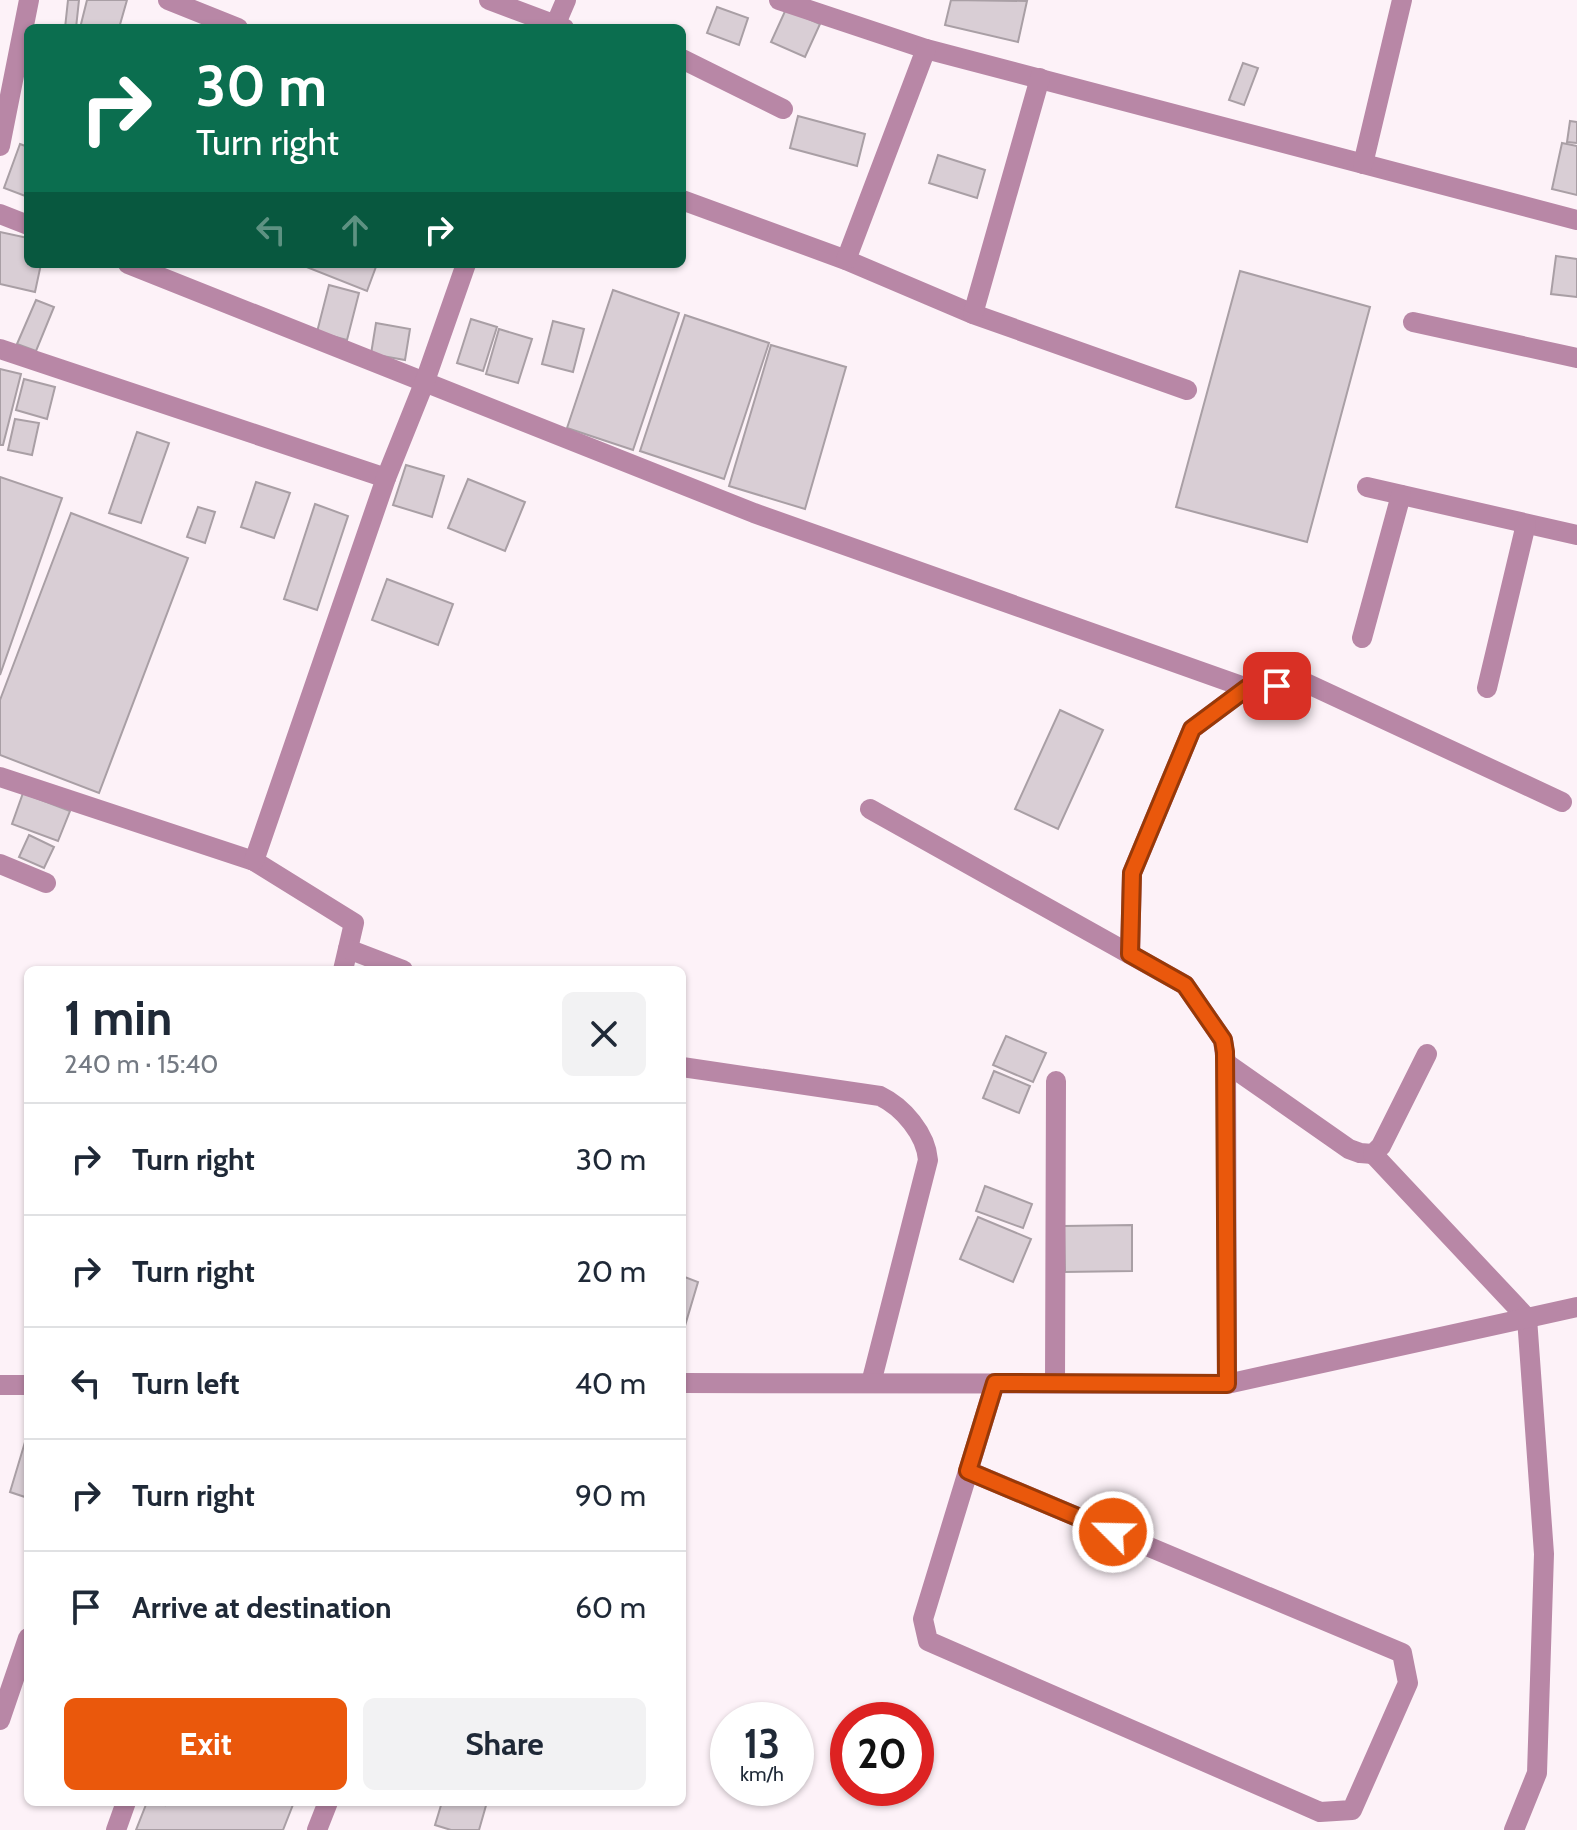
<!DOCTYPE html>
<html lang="en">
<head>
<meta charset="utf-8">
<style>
  body { margin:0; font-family:Cabin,sans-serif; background:#f2f2f3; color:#1f2937; height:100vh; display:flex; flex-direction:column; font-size:30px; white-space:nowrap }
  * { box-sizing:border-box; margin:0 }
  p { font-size:26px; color:#747a83 }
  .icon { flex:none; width:44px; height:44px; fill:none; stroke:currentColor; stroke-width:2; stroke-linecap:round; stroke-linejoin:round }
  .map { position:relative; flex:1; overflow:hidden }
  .sheet { position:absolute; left:24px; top:966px; width:662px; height:840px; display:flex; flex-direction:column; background:#fff; border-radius:12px; box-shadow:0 2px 6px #0004 }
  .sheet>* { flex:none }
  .hud { position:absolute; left:24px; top:24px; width:662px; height:244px; border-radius:12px; box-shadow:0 2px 6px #0004; background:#0b6e4f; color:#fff; overflow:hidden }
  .speed { position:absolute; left:710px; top:1702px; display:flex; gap:16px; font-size:40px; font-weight:700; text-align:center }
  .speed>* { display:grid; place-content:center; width:104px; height:104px; border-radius:50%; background:#fff; box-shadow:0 2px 6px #0004; line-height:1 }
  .speed small { font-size:20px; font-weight:400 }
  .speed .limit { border:12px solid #d22; background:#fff; color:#111 }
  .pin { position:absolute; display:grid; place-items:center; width:68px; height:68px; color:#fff; margin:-34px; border-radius:16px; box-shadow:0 4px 12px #0006 }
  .me { position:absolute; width:88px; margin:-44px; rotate:293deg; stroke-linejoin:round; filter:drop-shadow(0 0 6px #0008) }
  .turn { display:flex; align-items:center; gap:28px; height:168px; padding:0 40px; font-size:36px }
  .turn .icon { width:104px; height:104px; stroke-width:2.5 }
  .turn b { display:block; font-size:56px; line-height:68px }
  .lanes { display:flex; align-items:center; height:76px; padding:0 40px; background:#0003; justify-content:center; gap:40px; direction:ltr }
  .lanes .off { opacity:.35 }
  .round { display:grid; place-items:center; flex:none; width:84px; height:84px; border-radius:12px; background:#f2f2f3 }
  .head { display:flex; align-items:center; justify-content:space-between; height:136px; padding:0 40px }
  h1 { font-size:48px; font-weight:700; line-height:60px }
  .cta { display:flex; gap:16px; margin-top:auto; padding:16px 40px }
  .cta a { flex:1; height:92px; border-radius:12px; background:#ea580c; color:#fff; font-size:32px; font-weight:700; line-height:92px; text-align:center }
  .cta a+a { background:#f2f2f3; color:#1f2937 }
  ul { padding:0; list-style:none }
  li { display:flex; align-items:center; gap:24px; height:112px; padding:0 40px; border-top:2px solid #e0e1e3 }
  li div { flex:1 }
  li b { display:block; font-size:30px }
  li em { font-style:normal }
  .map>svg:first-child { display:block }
</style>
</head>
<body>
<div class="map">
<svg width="1577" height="1830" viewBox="0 0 1577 1830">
  <rect width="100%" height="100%" fill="#fdf2f8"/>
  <g fill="#d9ced5" stroke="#a99fa5" stroke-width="2">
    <polygon points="68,0 79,0 76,28 65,28"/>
    <polygon points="87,0 127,0 119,28 80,28"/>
    <polygon points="951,0 1027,1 1018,42 945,25"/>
    <polygon points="717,7 748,18 739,45 707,33"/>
    <polygon points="786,9 820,24 805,57 771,42"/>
    <polygon points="1243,63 1258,68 1244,105 1229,100"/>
    <polygon points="798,116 865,134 857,166 790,148"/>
    <polygon points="1570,121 1577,122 1577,143 1567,142"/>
    <polygon points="1562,143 1577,146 1577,195 1552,189"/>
    <polygon points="20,144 28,147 28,197 4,188"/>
    <polygon points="938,155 985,170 977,198 929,183"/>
    <polygon points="0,232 28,238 28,264 41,264 35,292 0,284"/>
    <polygon points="1556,256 1577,259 1577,297 1551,294"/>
    <polygon points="305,264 377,264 367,291 304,266"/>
    <polygon points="1240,271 1370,307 1307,542 1176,507"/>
    <polygon points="329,285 359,293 347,340 317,332"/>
    <polygon points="613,290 679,313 633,450 567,428"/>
    <polygon points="36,300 54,307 36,351 17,344"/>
    <polygon points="685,315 769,343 724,479 640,451"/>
    <polygon points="471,319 497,327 483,371 457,363"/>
    <polygon points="553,321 584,329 573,372 542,364"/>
    <polygon points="376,323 410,329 405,360 371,354"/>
    <polygon points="499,329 532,339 518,383 486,374"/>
    <polygon points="771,345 846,367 805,509 729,486"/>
    <polygon points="0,369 21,374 3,445 0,445"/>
    <polygon points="24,379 55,387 47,419 16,410"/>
    <polygon points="15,419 39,423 32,455 8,450"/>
    <polygon points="137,432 169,443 141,523 109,513"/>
    <polygon points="406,465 444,476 432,517 393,505"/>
    <polygon points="0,477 62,498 0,675"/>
    <polygon points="468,479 525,502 505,551 448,528"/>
    <polygon points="256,482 290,493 274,538 241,527"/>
    <polygon points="315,504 348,516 317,610 284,599"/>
    <polygon points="198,507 215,512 205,543 187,537"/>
    <polygon points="71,513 188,558 99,793 0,755 0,700"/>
    <polygon points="387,579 453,604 438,645 372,620"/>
    <polygon points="1060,710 1103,730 1058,829 1015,809"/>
    <polygon points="23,793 70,811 58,841 12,824"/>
    <polygon points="29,835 54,847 44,868 19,857"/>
    <polygon points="1006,1036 1046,1053 1033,1082 993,1065"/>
    <polygon points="994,1071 1030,1086 1019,1113 983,1098"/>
    <polygon points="985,1186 1032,1204 1023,1228 976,1211"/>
    <polygon points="978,1217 1031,1239 1013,1282 960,1259"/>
    <polygon points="1132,1225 1132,1271 1065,1272 1064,1226"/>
    <polygon points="682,1276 698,1282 684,1329 682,1328"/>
    <polygon points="28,1432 28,1498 10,1492"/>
    <polygon points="147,1802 165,1805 166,1802 294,1802 283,1830 136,1830"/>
    <polygon points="442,1802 487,1802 479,1830 451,1830 435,1825"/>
  </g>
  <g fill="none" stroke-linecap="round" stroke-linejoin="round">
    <g stroke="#b887a6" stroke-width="20">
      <polyline points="168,0 238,28"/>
      <polyline points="489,0 564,28"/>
      <polyline points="779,0 926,49 1577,220"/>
      <polyline points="554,28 566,0"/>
      <polyline points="682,59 783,109"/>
      <polyline points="0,146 29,0"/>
      <polyline points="1363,164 1402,0"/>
      <polyline points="682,200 846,260 973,314 1187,390"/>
      <polyline points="0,214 28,225"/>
      <polyline points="846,260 926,49"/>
      <polyline points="128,264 754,513 1247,688 1306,683 1562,802"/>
      <polyline points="973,314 1040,78"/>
      <polyline points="1413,322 1577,358"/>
      <polyline points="0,349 386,478"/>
      <polyline points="1367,487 1577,535"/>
      <polyline points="1362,638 1401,495"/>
      <polyline points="1487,688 1526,524"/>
      <polyline points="0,777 254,861 354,923 343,970"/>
      <polyline points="870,809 1185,985 1223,1040 1226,1063 1227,1384"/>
      <polyline points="254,861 386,478 425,381 466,264"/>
      <polyline points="0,864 46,883"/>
      <polyline points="348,949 403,970"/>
      <polyline points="1130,954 1132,873 1192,729 1247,688"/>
      <polyline points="1226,1063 1349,1149 1360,1153 1373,1154 1381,1146 1427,1054"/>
      <path d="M682,1067L880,1096C903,1107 926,1134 928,1160L871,1383"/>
      <polyline points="1373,1154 1527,1318 1544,1554 1537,1773 1514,1830"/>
      <polyline points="682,1383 1227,1384 1577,1307"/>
      <polyline points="1055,1383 1056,1081"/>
      <polyline points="0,1385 28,1385"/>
      <polyline points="968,1471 1402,1653 1408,1683 1352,1810 1320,1812 928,1641 923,1619 995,1383"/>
      <polyline points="0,1720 28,1638"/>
      <polyline points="116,1830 126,1802"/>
      <polyline points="317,1830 328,1802"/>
    </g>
  </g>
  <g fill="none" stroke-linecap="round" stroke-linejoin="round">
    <g stroke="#983908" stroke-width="20">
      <polyline id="route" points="1113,1532 968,1471 995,1383 1227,1384 1225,1052 1223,1040 1185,985 1130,954 1132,873 1192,729 1247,688 1277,686"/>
    </g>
    <use href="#route" stroke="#ea580c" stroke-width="14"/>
  </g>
</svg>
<div class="speed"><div>13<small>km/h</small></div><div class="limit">20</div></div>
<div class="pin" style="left:1277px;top:686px;background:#d93025"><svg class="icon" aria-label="arrive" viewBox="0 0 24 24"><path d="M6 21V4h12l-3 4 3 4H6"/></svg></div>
<svg class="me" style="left:1113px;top:1532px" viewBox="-20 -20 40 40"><circle r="17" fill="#ea580c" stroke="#fff" stroke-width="3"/><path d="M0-11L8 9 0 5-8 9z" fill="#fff"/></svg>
<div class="hud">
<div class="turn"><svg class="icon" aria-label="right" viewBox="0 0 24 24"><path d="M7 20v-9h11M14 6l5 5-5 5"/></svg><div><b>30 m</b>Turn right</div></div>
<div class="lanes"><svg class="icon off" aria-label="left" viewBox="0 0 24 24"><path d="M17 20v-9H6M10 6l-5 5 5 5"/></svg><svg class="icon off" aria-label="ahead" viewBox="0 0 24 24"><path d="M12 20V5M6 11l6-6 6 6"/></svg><svg class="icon" aria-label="right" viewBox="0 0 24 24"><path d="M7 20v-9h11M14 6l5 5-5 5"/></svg></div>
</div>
<section class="sheet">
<div class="head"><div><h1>1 min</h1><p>240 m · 15:40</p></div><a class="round"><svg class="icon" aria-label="close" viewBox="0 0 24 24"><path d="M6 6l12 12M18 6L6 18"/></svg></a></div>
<ul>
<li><svg class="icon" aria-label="right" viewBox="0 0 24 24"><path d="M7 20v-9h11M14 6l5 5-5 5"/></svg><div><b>Turn right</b></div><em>30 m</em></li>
<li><svg class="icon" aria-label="right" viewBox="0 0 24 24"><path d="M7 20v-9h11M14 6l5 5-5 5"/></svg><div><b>Turn right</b></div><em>20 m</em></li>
<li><svg class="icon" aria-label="left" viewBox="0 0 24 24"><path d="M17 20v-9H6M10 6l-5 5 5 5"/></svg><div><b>Turn left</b></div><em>40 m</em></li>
<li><svg class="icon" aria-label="right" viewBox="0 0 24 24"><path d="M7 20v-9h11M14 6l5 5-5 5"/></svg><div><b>Turn right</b></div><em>90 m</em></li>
<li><svg class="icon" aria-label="arrive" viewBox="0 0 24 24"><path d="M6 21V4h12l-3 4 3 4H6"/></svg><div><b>Arrive at destination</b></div><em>60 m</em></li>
</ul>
<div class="cta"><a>Exit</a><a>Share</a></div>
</section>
</div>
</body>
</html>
